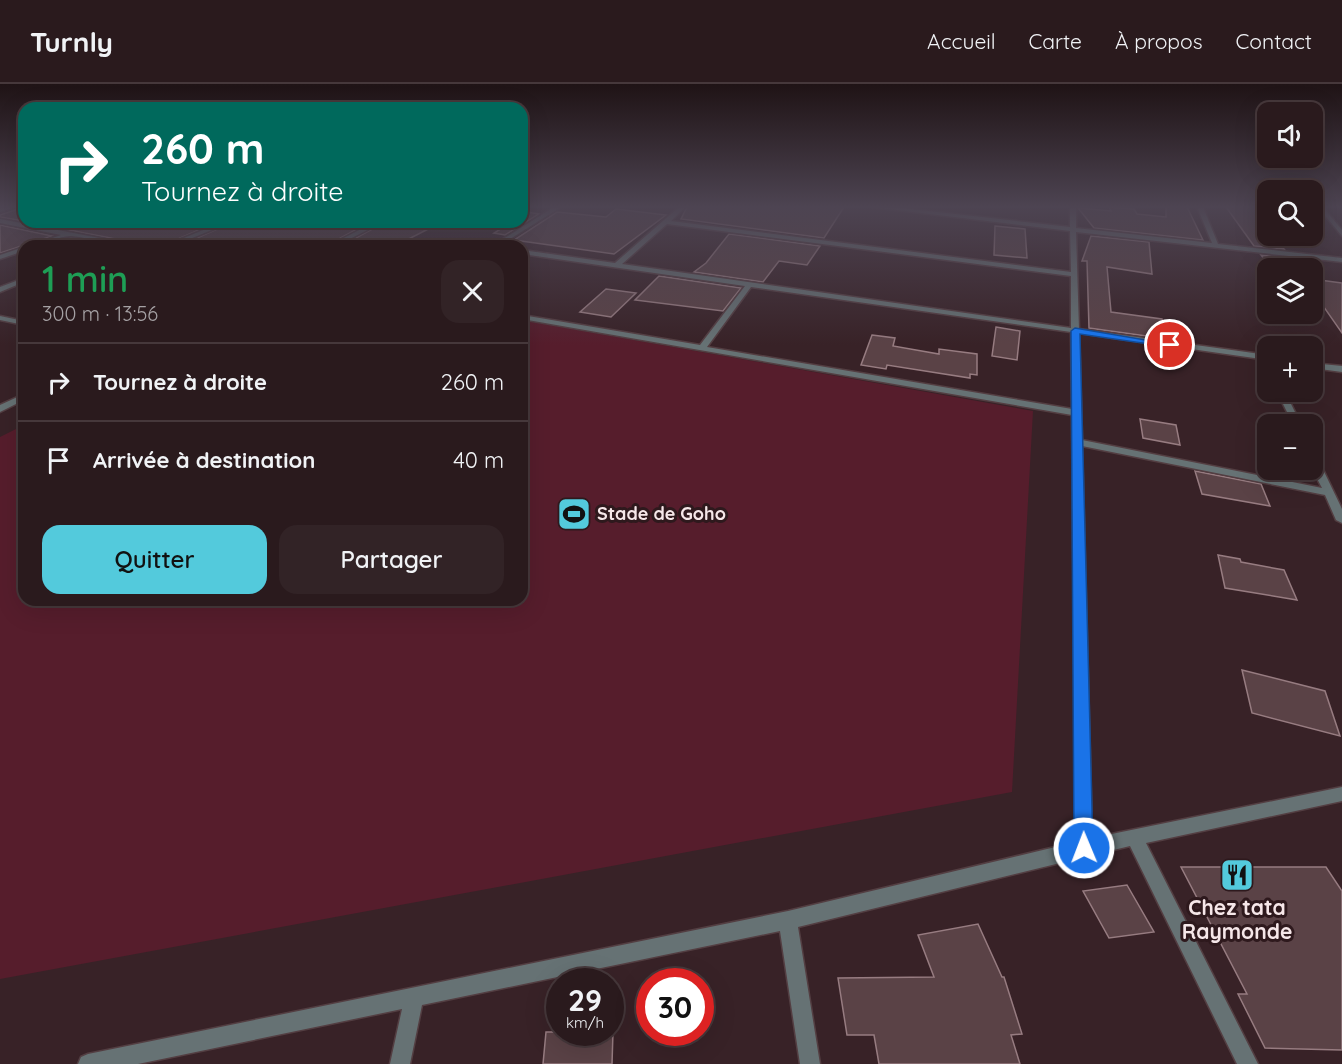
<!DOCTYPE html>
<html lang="fr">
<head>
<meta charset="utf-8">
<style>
  body { margin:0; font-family:Quicksand,sans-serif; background:#322326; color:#f1f3f6; height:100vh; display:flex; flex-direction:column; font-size:22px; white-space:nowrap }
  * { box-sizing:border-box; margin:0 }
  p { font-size:20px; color:#a5a1a4 }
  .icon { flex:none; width:33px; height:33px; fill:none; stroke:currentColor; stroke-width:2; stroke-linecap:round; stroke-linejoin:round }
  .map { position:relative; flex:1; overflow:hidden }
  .sheet { position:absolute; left:18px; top:156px; width:510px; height:366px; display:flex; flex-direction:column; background:#2a1a1d; border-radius:18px; box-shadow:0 6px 24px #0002,0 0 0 2px #46383b }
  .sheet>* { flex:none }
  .banner { position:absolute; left:18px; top:18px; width:510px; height:126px; border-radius:18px; box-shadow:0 6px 24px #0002,0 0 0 2px #46383b; background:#00695c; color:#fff; overflow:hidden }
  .tools { position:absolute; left:1257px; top:18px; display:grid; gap:12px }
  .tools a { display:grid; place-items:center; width:66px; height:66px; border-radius:12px; background:#2a1a1d; box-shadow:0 6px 24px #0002,0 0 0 2px #46383b; font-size:30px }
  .speed { position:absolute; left:546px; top:884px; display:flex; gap:12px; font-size:30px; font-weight:700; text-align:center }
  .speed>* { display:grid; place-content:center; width:78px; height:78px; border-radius:50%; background:#2a1a1d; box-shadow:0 6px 24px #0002,0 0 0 2px #46383b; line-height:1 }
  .speed small { font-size:15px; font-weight:400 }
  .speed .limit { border:9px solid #d22; background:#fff; color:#111 }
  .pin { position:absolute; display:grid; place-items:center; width:51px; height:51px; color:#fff; margin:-26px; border:3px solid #fff; border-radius:50%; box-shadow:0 2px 6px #0007 }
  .me { position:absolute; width:66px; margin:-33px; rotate:359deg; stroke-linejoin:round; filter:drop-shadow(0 0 4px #0008) }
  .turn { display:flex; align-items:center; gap:21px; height:126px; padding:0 24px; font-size:27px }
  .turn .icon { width:78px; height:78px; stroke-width:2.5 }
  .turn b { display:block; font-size:42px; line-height:51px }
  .round { display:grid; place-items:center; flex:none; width:63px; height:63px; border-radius:18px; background:#322326 }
  .overview { display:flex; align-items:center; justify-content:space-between; height:102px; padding:0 24px }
  h1 { font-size:36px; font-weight:600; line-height:45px; color:#1e9e55 }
  .cta { display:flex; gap:12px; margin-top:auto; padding:12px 24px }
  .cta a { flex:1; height:69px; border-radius:18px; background:#53cadc; color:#111; font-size:24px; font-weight:600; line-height:69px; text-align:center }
  .cta a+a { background:#322326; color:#f1f3f6 }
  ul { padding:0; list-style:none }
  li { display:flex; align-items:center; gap:18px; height:78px; padding:0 24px; border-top:2px solid #46383b }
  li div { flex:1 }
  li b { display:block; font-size:22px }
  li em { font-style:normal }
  header { display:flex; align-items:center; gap:36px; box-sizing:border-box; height:84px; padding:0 30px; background:#2a1a1d; border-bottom:2px solid #46383b }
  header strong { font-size:28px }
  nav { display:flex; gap:33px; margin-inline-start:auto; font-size:21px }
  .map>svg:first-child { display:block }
</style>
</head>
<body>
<header>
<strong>Turnly</strong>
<nav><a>Accueil</a><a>Carte</a><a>À propos</a><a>Contact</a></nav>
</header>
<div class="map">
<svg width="1342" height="980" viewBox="0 0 1342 980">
  <rect width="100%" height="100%" fill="#382227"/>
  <polygon fill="#561d2c" points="522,236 1033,327 1012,708 0,895 0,353 24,341 24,516 522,516"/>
  <g fill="#5a4246" stroke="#977c81" stroke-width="1.5">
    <polygon points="24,123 24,137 0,133 0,131"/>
    <polygon points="687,123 844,123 824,154 681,135"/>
    <polygon points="1109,123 1134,125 1137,130 1166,133 1166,123 1187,123 1203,156 1094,144 1078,124 1111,127"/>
    <polygon points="1226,123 1268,123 1268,152 1273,152 1284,165 1254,162"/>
    <polygon points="616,125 666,131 614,170 514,156 557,128 606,133"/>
    <polygon points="527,128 539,130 505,151 494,149 512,138 522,138 522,131"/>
    <polygon points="28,138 217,138 162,162 136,162 131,158"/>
    <polygon points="233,138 370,138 326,162 179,162"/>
    <polygon points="385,138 442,138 395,162 354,155"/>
    <polygon points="0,141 52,152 0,169"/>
    <polygon points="995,142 1025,145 1027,174 994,171"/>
    <polygon points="729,150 820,162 807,181 779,177 763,198 694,188 706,179"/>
    <polygon points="1091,152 1149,158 1152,190 1107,183 1111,228 1162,235 1168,255 1089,244 1087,177 1082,177"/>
    <polygon points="71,154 87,157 113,162 42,162"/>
    <polygon points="1261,171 1292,175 1301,184 1271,184"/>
    <polygon points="659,192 741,204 723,227 635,216"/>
    <polygon points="1312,195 1342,199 1342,249 1312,206"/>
    <polygon points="606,205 636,209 611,233 580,228"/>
    <polygon points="996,243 1020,247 1017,276 992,272"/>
    <polygon points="872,251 895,254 893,262 939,270 939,265 977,270 977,291 970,290 970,294 887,281 886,285 861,281"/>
    <polygon points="1140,335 1176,341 1180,361 1143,354"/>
    <polygon points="1195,387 1261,400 1270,422 1202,410"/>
    <polygon points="1218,471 1240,475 1241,478 1284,486 1297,516 1225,504"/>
    <polygon points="1242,586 1325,607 1340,652 1252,629"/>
    <polygon points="1181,783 1326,783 1342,807 1342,966 1265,964 1238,910 1247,910"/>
    <polygon points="1127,801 1154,848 1109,854 1083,807"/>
    <polygon points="978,840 1002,893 1004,893 1022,950 1011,951 1020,980 879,980 874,951 847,951 838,894 934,893 918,851"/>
    <polygon points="546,948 613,948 612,980 543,980"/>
  </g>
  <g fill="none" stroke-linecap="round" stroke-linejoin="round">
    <g stroke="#533e42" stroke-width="3">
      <g id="minor">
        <polygon points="12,123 12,124 0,128 0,124"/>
        <polygon points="554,123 561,123 499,162 492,162"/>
        <path d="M679,123H685L671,137L1071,188L1070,147L872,123H893L1070,143V123H1076V144L1212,159L1197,123H1203L1218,160L1342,174V178L1076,148L1079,245L1268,271V276L1079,249L1082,356L1322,404L1312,385V370L1316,371L1342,425V439L1336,436L1325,411L1082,362L1092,754L1342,703V717L1146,759L1258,980H1237L1130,762L798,843L820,980H800L780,847L422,921L410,980H390L402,925L138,980H78L81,973L88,970L788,827L1076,758L1072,331L522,235V231L700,261L745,202L522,170V166L615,179ZM667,140L1071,192V244L622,180ZM751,203L1071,248L1072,325L707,263Z"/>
        <polygon points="1318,123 1323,123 1342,146 1342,152"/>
        <path d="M0,135L131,160L134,162C113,162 93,154 71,152C58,152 43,162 29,162L61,151L0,139Z"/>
        <polygon points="223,138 231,138 173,162 164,162"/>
        <polygon points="24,163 24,167 0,175 0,171"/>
        <polygon points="24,194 24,198 0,208 0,203"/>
        <polygon points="0,232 24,237 24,241 0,236"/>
        <polygon points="1312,279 1342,282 1342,288 1312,284"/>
        <polygon points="1277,308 1285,308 1301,340 1293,340"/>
      </g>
    </g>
    <g stroke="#533e42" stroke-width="3">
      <g id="tertiary">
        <polygon points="375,138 383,138 336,162 328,162"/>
        <polygon points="24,310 24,316 0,328 0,321"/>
      </g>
    </g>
    <use href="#minor" fill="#667274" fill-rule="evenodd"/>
    <use href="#tertiary" fill="#667274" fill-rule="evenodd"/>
  </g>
  <linearGradient id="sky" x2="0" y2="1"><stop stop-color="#1f1315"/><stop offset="0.47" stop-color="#4d4452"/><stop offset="1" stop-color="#4d4452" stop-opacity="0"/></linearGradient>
  <rect width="1342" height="261" fill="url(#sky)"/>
  <polygon fill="#1a73e8" stroke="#114b97" stroke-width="1.5" points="1075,244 1175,261 1170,263 1080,250 1093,764 1091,771 1084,773 1077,771 1074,764 1071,247"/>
  <defs>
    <g id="stadium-square" transform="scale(1.725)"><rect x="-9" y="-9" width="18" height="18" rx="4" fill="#53cadc" stroke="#2e191d"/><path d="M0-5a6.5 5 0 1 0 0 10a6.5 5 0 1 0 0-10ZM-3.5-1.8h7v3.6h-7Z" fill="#111"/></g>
    <g id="restaurant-square" transform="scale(1.725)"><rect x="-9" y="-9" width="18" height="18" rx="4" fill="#53cadc" stroke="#2e191d"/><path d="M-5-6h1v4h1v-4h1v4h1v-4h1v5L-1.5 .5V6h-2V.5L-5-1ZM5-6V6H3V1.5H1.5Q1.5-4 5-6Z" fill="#111"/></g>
  </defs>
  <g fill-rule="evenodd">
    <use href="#stadium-square" x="574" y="430"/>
    <use href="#restaurant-square" x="1237" y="791"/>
  </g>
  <g text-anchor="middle" stroke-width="6" stroke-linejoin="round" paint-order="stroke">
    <g font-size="18" font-weight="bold" fill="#f6e7e9" stroke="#2e191d" text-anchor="start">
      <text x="597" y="436">Stade de Goho</text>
    </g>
    <g font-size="21" font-weight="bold" fill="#f6e7e9" stroke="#2e191d">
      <text x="1237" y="831">Chez tata<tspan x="1237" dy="24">Raymonde</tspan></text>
    </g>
  </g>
</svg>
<div class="tools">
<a><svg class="icon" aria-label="sound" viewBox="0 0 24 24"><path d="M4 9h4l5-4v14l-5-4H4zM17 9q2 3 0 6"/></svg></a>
<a><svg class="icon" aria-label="search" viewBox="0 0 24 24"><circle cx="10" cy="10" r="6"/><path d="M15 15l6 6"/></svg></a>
<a><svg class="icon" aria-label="layers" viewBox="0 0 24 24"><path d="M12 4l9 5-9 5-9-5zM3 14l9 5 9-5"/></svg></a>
<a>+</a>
<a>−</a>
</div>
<div class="speed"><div>29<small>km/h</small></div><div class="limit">30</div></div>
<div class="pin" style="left:1170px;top:261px;background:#d93025"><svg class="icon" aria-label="arrive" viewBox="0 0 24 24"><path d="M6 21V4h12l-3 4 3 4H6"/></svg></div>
<svg class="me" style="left:1084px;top:764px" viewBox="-20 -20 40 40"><circle r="17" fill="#1a73e8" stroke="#fff" stroke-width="3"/><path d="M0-11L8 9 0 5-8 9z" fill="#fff"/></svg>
<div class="banner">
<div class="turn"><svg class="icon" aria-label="right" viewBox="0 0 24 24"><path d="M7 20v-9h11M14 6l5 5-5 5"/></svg><div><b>260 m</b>Tournez à droite</div></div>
</div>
<section class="sheet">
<div class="overview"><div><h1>1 min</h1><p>300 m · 13:56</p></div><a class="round"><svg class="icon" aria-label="close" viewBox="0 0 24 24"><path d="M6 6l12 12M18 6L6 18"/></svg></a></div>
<ul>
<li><svg class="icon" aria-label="right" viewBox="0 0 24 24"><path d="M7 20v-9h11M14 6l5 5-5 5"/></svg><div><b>Tournez à droite</b></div><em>260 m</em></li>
<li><svg class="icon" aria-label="arrive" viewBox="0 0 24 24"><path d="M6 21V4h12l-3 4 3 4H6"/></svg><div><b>Arrivée à destination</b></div><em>40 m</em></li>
</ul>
<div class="cta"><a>Quitter</a><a>Partager</a></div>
</section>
</div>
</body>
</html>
